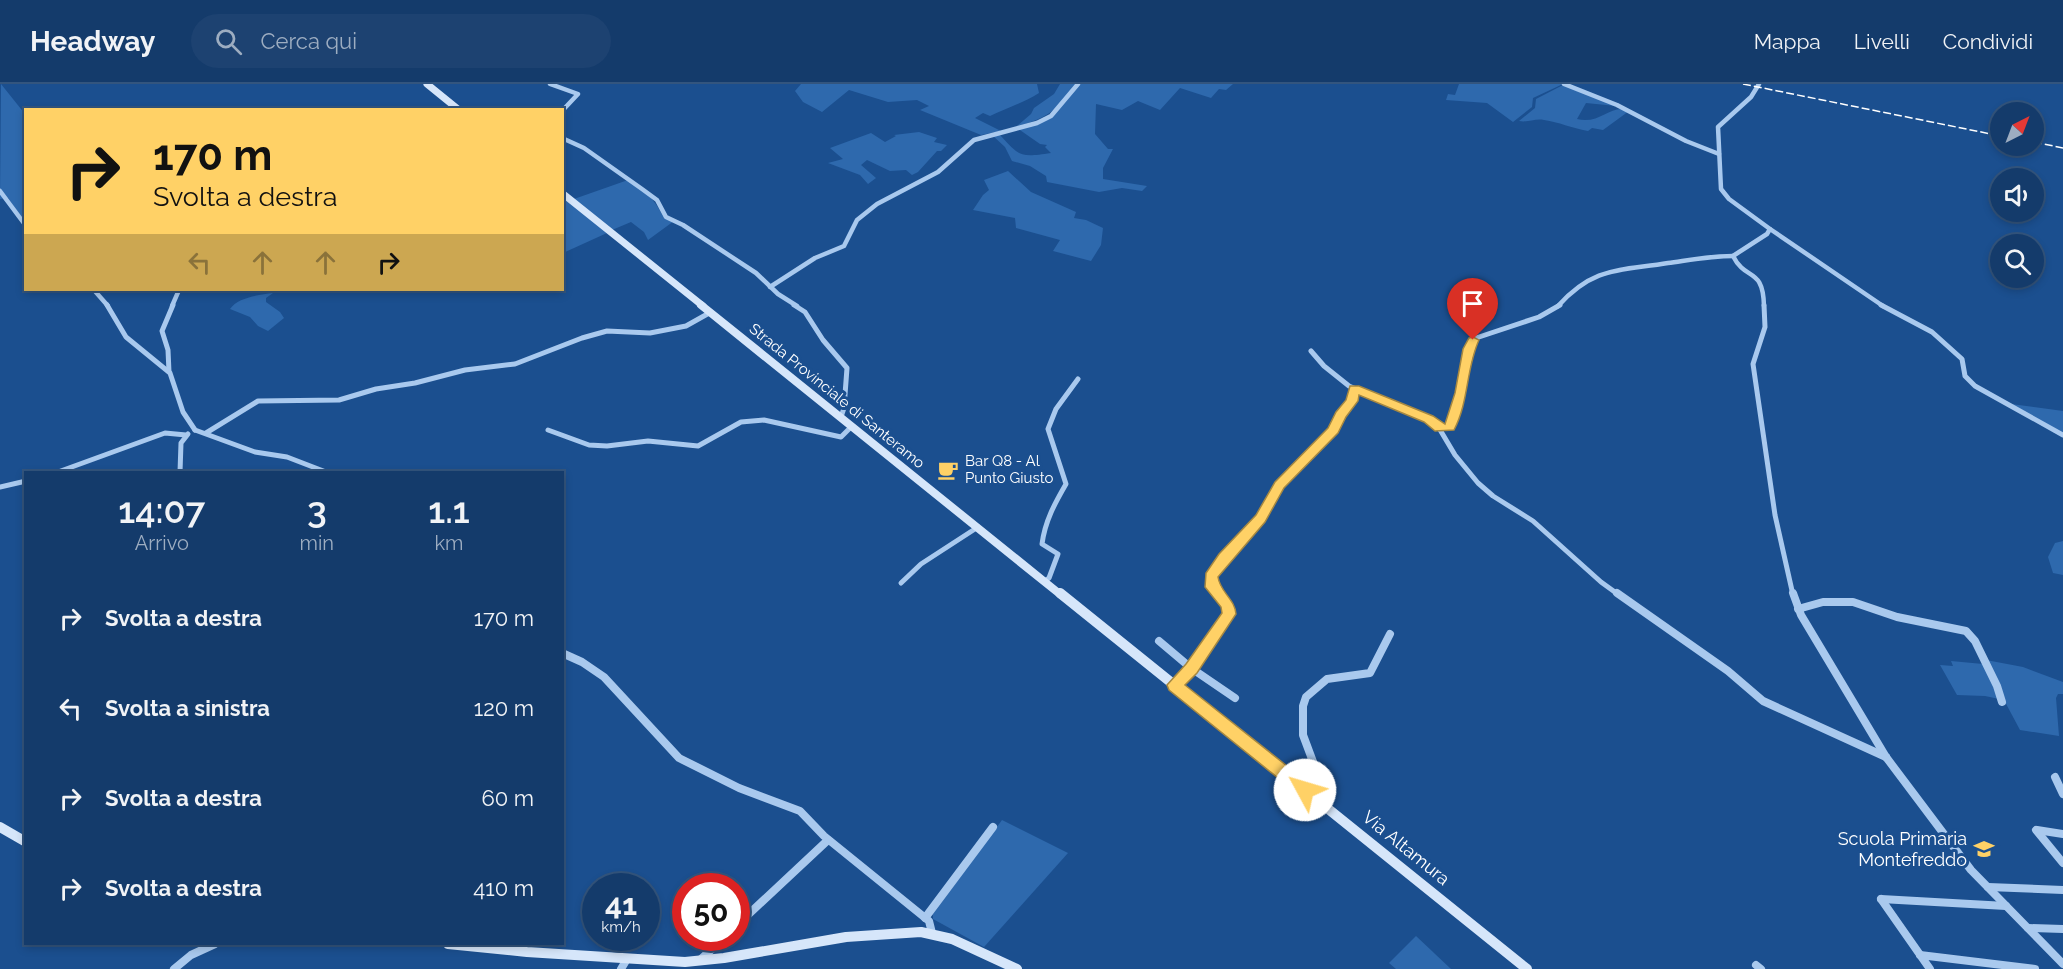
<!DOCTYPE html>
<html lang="it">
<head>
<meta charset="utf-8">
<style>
  body { margin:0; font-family:Raleway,sans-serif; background:#1d4271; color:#f1f3f6; height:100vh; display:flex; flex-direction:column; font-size:22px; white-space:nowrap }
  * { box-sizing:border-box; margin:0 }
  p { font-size:20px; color:#9dadc1 }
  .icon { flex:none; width:33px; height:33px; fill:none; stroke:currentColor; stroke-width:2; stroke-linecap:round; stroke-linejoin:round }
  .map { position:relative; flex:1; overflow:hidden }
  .drawer { position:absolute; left:24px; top:387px; width:540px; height:474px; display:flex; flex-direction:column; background:#143b6b; border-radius:0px; box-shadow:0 3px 9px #0003,0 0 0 2px #33557e }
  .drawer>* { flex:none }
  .hud { position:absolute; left:24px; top:24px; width:540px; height:183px; border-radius:0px; box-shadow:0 3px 9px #0003,0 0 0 2px #33557e; background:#ffd166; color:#111; overflow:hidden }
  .needle { width:39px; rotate:42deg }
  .fabs { position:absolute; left:1990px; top:18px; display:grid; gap:12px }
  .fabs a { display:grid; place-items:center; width:54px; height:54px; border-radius:50%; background:#143b6b; box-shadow:0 3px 9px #0003,0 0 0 2px #33557e; font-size:30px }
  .speed { position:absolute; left:582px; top:789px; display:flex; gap:12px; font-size:30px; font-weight:700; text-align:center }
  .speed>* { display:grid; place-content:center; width:78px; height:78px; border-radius:50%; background:#143b6b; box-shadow:0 3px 9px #0003,0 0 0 2px #33557e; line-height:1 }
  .speed small { font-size:15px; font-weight:400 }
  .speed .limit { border:9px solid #d22; background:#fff; color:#111 }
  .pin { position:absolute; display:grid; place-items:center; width:51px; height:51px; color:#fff; margin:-62px -26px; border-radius:50% 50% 50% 0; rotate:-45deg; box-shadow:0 0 6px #0007 }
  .pin .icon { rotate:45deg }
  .me { position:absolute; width:66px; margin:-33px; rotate:309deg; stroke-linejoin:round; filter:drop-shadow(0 0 4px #0008) }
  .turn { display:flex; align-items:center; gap:21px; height:126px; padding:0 30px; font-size:27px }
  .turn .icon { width:78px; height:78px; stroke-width:2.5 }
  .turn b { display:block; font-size:42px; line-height:51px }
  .lanes { display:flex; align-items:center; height:57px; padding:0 30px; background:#0003; justify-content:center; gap:30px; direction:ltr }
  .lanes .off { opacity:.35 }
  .eta { display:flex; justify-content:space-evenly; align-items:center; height:102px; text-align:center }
  .eta b { font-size:36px; font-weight:600; line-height:42px }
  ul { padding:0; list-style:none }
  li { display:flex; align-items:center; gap:18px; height:90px; padding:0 30px }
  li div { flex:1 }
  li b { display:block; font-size:22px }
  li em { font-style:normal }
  header { display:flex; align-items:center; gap:36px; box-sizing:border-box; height:84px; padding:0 30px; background:#143b6b; border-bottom:2px solid #33557e }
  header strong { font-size:28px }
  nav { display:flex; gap:33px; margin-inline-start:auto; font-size:21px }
  .search { width:420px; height:54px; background:#1d4271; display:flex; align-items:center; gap:15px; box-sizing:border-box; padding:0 21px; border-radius:33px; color:#9dadc1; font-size:22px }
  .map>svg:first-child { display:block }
</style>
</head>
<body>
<header>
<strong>Headway</strong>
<div class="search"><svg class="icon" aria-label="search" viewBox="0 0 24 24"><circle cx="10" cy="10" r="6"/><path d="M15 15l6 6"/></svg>Cerca qui</div>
<nav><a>Mappa</a><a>Livelli</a><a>Condividi</a></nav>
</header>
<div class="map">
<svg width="2063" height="885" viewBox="0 0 2063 885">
  <rect width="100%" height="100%" fill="#1b4f8f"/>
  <g fill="#2e69ad">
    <polygon points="1,0 25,30 25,138 8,114 0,115"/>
    <path d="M801,0H1037L1039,9C1025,18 1007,24 990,32L983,29L975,34L1001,47L981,51L920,26L929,22L917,16L888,18L849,6L822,28L803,18L795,7Z"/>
    <path d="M1060,0H1077C1056,25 1050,34 1017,42L1031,30L1034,24L1054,10Z"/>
    <path d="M1079,0H1233L1226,6L1219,5L1211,14L1180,4L1160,26L1138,17L1122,26L1096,20L1095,50L1108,65H1113L1103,84V95L1147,102L1142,107L1122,104L1099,108L1047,98L1046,92L1030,82L1012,77L1005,63L992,51L998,49C1020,72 1018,74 1051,69L1045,63L1047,61L1040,60L1017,44L1051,33Z"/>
    <polygon points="1459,0 1563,0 1533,14 1532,23 1513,38 1487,19 1446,16 1448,10 1455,11"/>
    <path d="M1563,1L1616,22L1586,19L1577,35C1601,41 1612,18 1629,27L1603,46L1592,44L1588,47C1571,44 1559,38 1544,36C1535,34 1528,39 1519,37L1535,24L1536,15Z"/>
    <polygon points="919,48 937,54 934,58 947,61 941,67 937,67 918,88 912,91 906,86 890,87 867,76 861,81 876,94 868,100 860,91 828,79 843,75 830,64 871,49 885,58 896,52 894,51"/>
    <polygon points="1008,87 1031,108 1076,128 1074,134 1086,136 1103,144 1101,161 1091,177 1053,167 1060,156 1016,144 1015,134 973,126 983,111 989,106 984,96"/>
    <path d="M628,96C646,108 653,113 663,132L674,137L648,156L644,148L631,138L612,146L574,115Z"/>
    <polygon points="562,111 607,149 563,169"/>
    <path d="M273,209L266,214V218L280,228L284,234L268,247L258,242L250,233L230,225C238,213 259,211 273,209Z"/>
    <polygon points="2011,320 2063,327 2063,349"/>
    <polygon points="2063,457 2063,491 2053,489 2048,473 2055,459"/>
    <polygon points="1986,576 2023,583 2063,598 2063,610 2058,610 2056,614 2059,652 2020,646 2004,616 1985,612 1957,611 1940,581 1953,582 1951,577 1983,580"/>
    <polygon points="1002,736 1068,769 984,863 933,835 933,830"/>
    <polygon points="1416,852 1451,885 1396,885 1389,879"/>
  </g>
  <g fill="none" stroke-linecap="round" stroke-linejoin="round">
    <g stroke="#a9c9ee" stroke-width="4.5">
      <polyline points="550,0 578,10 562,27"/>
      <polyline points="1564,0 1617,21 1686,57 1719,70"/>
      <path d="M1759,0L1751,13L1718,43L1721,105L1729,115L1770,145L1767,150L1733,172C1746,198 1763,182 1764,222"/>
      <polyline points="562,54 584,64 642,105 657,116 666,133 683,141 756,189 778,210 797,222"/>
      <polyline points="0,107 26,142"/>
      <polyline points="1770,145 1883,222"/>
      <polyline points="770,203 815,174 844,162 857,136 877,120 938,88 974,56 1037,39 1051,32 1078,0"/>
      <polyline points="94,206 108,222"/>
      <polyline points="172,222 179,206"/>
      <path d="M1558,222C1594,182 1620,187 1668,179C1690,176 1711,172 1733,172"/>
    </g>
    <g stroke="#a9c9ee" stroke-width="5">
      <polyline points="107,221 126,253 170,289 183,328 195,346"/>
      <polyline points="794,221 805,228 823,256 847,284 844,324 841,333"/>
      <polyline points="1764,221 1765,243 1753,280 1775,431 1793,511"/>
      <polyline points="1881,221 1932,248 1962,275 1965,292 1975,302 2063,351"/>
      <polyline points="1311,267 1324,282 1349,302 1436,339 1455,371 1478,399 1493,412 1533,437 1601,498 1619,511"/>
      <polyline points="169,288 168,266 162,247 173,221"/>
      <polyline points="1440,345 1448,344 1453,339 1471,259 1476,254 1539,233 1560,221"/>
      <polyline points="195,346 255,368 287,373 326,388"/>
      <polyline points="548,346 589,361 607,362 648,357 698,362 741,338 764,336 841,353 852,342"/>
      <polyline points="206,349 258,317 339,316 376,305 415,299 465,286 515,280 582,254 607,247 650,249 686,242 711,228"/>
      <polyline points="58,388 165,349 186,351"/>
      <polyline points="180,388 181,359 188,350"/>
      <polyline points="0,403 26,397"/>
      <path d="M1045,497L1049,494L1058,470L1042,460C1045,437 1055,419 1066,400L1048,345L1056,325L1078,295"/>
      <polyline points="901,499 921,480 978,443"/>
      <path d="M1219,511L1213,503L1211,492C1226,472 1245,455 1260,435C1268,424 1272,410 1281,399C1305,371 1346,342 1355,305"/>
    </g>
    <g stroke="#a9c9ee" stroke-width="8">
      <polyline points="1617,509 1728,587 1763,617 1886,673"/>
      <polyline points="1793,509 1801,531 1886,673 1971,786 2063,880"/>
      <polyline points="1798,525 1823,518 1853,518 1897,533 1966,547 1975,557 1997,602 2002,618"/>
      <polyline points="1159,557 1191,584 1235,614"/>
      <polyline points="562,569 582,578 604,593 679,674 739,704 800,727 824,752 929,837 932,849"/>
      <polyline points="1175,601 1191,584 1229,530 1226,520 1217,509"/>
      <polyline points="2055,693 2063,710"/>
      <polyline points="1305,706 1315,683 1303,651 1303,622 1306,613 1327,595 1370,589 1390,550"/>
      <polyline points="2036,746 2063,779"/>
      <polyline points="2037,746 2063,750"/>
      <polyline points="1988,803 2063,806"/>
      <polyline points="1881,815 2006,822"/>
      <polyline points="1881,815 1930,885"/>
      <polyline points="925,834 993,743"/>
      <polyline points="736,842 828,756"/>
      <polyline points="2028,844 2063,845"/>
      <polyline points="1920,871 2035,885"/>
      <polyline points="700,876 724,854"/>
      <polyline points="1756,881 1761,885"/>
      <polyline points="174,885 191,871 215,860"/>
      <polyline points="621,885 627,875"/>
    </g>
    <g stroke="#d6e6fa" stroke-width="7">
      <polyline points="427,0 459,26"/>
      <polyline points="562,109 703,222"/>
    </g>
    <polyline stroke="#d6e6fa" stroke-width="8" points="701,221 1061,511"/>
    <g stroke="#d6e6fa" stroke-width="10">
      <polyline points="1060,509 1527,885"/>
      <polyline points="0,743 26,758"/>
      <polyline points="448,860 527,868 685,878 724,874 846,853 921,848 952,855 1017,885"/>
    </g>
    <g stroke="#fff" stroke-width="1.5" stroke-dasharray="8 3" stroke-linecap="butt">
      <polyline points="1743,0 2001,52"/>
      <polyline points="2034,58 2063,64"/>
    </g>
  </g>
  <path fill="#ffd166" stroke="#a68842" stroke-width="1.5" d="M1473,253L1479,256C1466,284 1469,318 1454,346L1435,347L1424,338L1359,311L1358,317L1346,333L1338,349L1284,404L1265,438L1218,493C1220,508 1235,515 1236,530L1197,589L1185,601L1311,701L1314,706L1311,711L1305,713L1299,711L1169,606L1167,601L1186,580L1222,529L1221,523L1205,503L1206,489L1219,470L1256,431L1275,398L1328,344L1336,328L1346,316L1350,302H1359L1433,332L1445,340L1455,309L1463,265L1469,254Z"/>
  <defs>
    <g id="cafe-bare" transform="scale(1.62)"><path d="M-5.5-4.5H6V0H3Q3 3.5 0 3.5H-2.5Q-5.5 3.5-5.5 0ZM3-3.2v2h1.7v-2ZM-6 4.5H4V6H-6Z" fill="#ffd166" stroke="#1b4f8f" stroke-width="2.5" paint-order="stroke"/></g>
    <g id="school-bare" transform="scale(1.62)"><path d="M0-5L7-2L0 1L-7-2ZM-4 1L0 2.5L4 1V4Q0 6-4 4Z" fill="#ffd166" stroke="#1b4f8f" stroke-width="2.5" paint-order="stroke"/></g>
  </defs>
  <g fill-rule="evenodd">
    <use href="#cafe-bare" x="948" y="386"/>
    <use href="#school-bare" x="1984" y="765"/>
  </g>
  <g text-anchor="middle" stroke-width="6" stroke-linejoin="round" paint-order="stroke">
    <g font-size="15" fill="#fff" stroke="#1b4f8f">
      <text transform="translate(837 312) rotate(39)" y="5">Strada Provinciale di Santeramo</text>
    </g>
    <g font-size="15" fill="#fff" stroke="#1b4f8f" text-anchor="start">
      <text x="965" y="382">Bar Q8 - Al<tspan x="965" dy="17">Punto Giusto</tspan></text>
    </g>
    <g font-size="18" fill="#fff" stroke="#1b4f8f" text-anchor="end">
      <text x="1967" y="761">Scuola Primaria<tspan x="1967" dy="21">Montefreddo</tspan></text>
    </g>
    <g font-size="18" fill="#fff" stroke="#1b4f8f">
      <text transform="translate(1406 764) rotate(39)" y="6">Via Altamura</text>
    </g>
  </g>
</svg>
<div class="fabs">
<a><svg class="needle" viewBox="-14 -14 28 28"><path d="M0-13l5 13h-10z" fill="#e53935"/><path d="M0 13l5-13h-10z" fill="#9dadc1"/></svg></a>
<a><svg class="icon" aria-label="sound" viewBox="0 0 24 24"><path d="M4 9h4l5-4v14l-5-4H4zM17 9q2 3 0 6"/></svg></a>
<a><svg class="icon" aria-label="search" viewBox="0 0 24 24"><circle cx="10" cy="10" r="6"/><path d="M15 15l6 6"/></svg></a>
</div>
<div class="speed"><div>41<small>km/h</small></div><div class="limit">50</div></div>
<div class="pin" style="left:1473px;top:256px;background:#d93025"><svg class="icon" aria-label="arrive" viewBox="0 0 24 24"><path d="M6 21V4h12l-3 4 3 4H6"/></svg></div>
<svg class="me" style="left:1305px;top:706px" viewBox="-20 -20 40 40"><circle r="19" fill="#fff"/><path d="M0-13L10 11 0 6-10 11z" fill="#ffd166"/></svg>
<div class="hud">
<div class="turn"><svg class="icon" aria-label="right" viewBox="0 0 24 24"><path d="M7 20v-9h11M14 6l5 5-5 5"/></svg><div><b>170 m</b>Svolta a destra</div></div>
<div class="lanes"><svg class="icon off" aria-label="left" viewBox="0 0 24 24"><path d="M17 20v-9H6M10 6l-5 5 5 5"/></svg><svg class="icon off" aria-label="ahead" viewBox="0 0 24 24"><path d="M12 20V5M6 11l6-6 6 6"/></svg><svg class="icon off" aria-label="ahead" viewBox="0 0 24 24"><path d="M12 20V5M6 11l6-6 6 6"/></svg><svg class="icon" aria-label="right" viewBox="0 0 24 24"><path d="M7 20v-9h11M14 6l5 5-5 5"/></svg></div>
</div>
<section class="drawer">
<div class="eta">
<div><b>14:07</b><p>Arrivo</p></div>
<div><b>3</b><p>min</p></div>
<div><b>1.1</b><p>km</p></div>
</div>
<ul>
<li><svg class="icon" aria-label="right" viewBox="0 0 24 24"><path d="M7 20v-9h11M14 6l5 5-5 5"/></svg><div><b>Svolta a destra</b></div><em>170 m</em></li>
<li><svg class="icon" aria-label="left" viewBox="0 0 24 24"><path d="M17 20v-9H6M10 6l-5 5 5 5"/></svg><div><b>Svolta a sinistra</b></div><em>120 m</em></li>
<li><svg class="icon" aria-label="right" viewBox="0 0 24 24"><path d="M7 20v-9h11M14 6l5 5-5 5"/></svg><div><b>Svolta a destra</b></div><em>60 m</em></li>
<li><svg class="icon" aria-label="right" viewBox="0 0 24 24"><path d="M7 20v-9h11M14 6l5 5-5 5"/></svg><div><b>Svolta a destra</b></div><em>410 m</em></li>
</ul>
</section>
</div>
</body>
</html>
